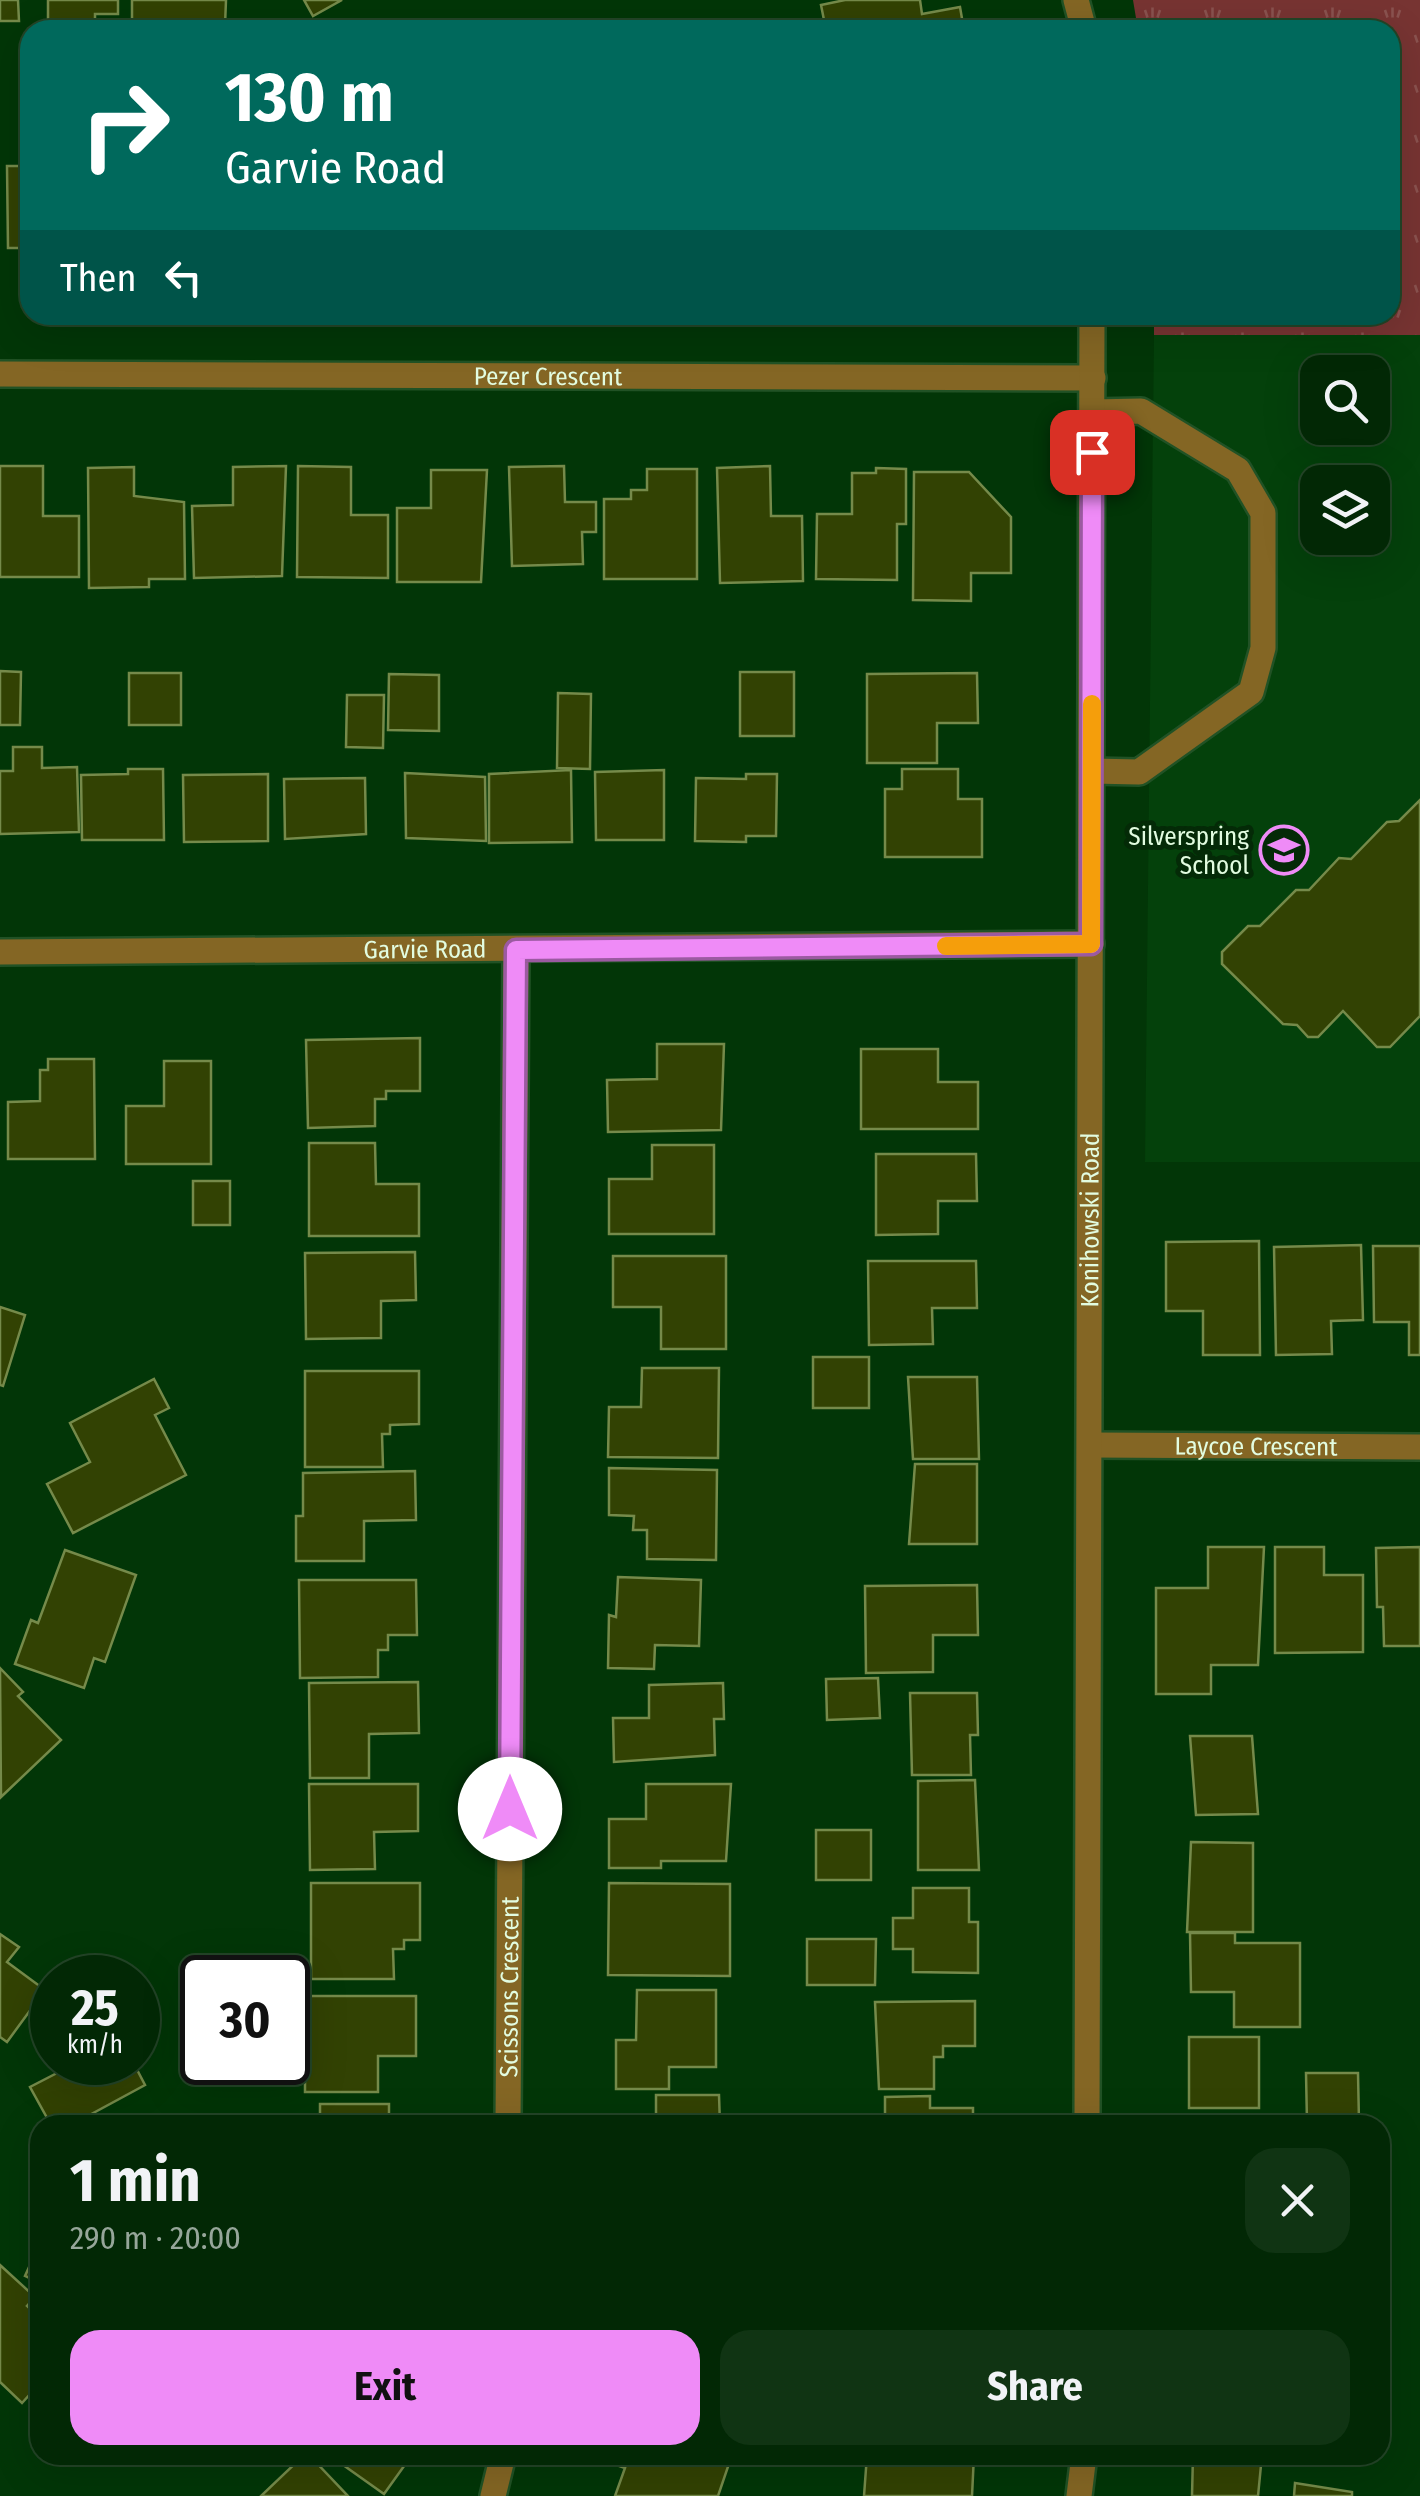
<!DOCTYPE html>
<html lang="en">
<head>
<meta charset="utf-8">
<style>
  body { margin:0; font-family:"Fira Sans Condensed",sans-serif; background:#103413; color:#f1f3f6; height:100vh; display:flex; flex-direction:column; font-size:38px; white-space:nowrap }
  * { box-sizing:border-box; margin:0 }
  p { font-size:32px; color:#96a69a }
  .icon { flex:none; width:55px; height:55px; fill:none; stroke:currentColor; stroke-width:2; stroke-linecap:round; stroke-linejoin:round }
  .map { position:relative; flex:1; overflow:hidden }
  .details { position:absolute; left:30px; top:2115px; width:1360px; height:350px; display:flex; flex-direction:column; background:#022805; border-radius:30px; box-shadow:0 10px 40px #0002,0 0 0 2px #234427 }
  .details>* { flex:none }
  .banner { position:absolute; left:20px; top:20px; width:1380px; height:305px; border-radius:30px; box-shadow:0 10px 40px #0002,0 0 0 2px #234427; background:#00695c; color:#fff; overflow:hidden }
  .controls { position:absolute; left:1300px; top:355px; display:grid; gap:20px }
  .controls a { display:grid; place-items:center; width:90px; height:90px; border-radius:20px; background:#022805; box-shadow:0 10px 40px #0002,0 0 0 2px #234427; font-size:50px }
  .speed { position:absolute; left:30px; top:1955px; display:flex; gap:20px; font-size:50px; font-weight:700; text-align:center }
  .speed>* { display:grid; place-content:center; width:130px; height:130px; border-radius:50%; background:#022805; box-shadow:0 10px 40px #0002,0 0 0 2px #234427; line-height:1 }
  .speed small { font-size:25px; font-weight:400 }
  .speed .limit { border:5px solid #111; border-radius:15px; background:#fff; color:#111 }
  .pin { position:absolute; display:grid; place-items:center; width:85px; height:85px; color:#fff; margin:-42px; border-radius:20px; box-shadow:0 5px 15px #0006 }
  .me { position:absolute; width:110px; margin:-55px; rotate:0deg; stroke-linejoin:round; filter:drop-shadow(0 0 8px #0008) }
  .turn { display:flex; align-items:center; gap:35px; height:210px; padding:0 40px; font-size:45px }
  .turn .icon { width:130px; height:130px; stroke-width:2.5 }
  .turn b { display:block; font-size:70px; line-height:85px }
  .then { display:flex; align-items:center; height:95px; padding:0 40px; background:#0003; gap:20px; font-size:38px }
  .round { display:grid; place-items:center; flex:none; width:105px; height:105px; border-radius:30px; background:#103413 }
  .overview { display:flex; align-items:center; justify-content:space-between; height:170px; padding:0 40px }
  h1 { font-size:60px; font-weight:700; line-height:75px }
  .cta { display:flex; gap:20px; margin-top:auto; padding:20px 40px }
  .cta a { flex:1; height:115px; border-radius:30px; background:#ef8bf7; color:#111; font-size:40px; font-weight:700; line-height:115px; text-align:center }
  .cta a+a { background:#103413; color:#f1f3f6 }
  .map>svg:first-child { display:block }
</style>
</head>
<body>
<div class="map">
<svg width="1420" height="2496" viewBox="0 0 1420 2496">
  <defs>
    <pattern id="park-tufts" width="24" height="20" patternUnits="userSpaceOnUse" patternTransform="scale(2.5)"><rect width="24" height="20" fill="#773432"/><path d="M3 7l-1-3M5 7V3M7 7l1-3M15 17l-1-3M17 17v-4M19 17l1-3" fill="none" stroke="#8a524f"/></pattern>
  </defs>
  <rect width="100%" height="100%" fill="#023607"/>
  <path fill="#04410b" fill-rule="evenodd" d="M1154,335H1420V1162H1145ZM1318,372H1372V428H1318ZM1318,482H1372V538H1318Z"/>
  <polygon fill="url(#park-tufts)" points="1133,0 1420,0 1420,335 1154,335 1154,315 1390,315 1390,30 1138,30"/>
  <g fill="#324203" stroke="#758a4a" stroke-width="2.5">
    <polygon points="0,0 18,0 19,21 0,21"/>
    <polygon points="48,0 118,0 118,14 95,14 95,30 48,30"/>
    <polygon points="132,0 226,0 225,26 132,25"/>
    <polygon points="304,0 342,0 313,16"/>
    <polygon points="920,0 922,14 960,7 964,30 826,30 821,5 845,0"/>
    <polygon points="7,166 30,166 30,248 8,248"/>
    <polygon points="0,466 43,466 43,516 79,516 79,577 0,577"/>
    <polygon points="286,466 282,576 194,578 192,506 233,505 233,467"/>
    <polygon points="298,466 351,467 351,515 388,515 388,578 297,577"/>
    <polygon points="564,466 565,502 596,502 596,532 582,532 583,564 512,566 509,467"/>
    <polygon points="770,466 771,516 802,516 803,581 720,583 717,468"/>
    <polygon points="134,467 134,496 184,502 185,579 149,579 149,587 89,588 88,468"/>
    <polygon points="876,468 906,469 906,524 897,524 897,580 816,579 817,514 852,514 852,473 876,473"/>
    <polygon points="647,469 697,469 697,579 604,579 604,499 631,499 631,490 647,490"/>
    <polygon points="431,470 487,470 481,582 397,582 397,508 431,508"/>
    <polygon points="914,472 969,472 1011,517 1011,573 971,573 971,601 913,600"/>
    <polygon points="0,671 21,672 20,725 0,725"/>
    <rect x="740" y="672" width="54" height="64"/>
    <rect x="129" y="673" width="52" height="52"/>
    <polygon points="977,673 978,723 937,723 937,763 867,763 867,674"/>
    <polygon points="389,674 439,675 439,731 388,730"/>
    <polygon points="558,693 591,694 590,769 557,768"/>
    <polygon points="347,695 384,695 383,748 346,747"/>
    <polygon points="13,747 42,747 42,768 77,767 79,832 0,834 0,771 13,771"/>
    <polygon points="128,769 163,769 164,840 82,840 81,775 128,774"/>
    <polygon points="902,769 958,769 958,799 982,799 982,857 885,857 885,789 902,789"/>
    <polygon points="571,770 572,842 489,843 489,774"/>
    <polygon points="664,770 664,840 596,840 595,772"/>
    <polygon points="405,773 485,777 486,841 406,838"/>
    <polygon points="268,774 268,841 184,842 183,775"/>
    <polygon points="746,774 777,774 776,836 746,836 746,842 695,841 696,778 746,779"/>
    <polygon points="365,778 366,834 285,839 284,779"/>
    <polygon points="1420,800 1420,1016 1390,1047 1377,1047 1343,1011 1318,1037 1308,1037 1297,1025 1283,1024 1222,964 1222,952 1248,926 1260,926 1296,890 1309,890 1339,858 1351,859 1387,822 1399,821"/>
    <polygon points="420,1038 420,1091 386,1091 386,1099 375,1099 375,1126 308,1128 306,1040"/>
    <polygon points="657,1044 724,1044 721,1130 608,1132 607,1080 657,1079"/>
    <polygon points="861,1049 938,1049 938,1082 978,1082 978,1129 861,1129"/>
    <polygon points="48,1059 94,1059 95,1159 8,1159 8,1102 40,1101 40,1070 48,1070"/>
    <polygon points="164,1061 211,1061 211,1164 126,1164 126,1106 164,1106"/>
    <polygon points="309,1143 375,1143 376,1184 419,1184 419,1236 309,1236"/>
    <polygon points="652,1145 714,1145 714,1234 609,1234 609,1179 652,1179"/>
    <polygon points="876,1154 976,1154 977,1201 938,1201 938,1234 876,1235"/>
    <rect x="193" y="1181" width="37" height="44"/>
    <polygon points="1259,1241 1260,1355 1203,1355 1203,1311 1166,1311 1166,1242"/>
    <polygon points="1361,1245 1363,1320 1331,1321 1332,1354 1276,1355 1274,1247"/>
    <polygon points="1373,1246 1420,1246 1420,1355 1409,1355 1409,1322 1374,1322"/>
    <polygon points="415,1252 416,1300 381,1301 381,1338 306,1339 305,1253"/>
    <polygon points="613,1256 726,1256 726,1349 661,1349 661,1307 613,1307"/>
    <polygon points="868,1261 976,1261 977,1308 932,1308 933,1344 869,1345"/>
    <polygon points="0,1307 25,1315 3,1386 0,1385"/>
    <rect x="813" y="1357" width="56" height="51"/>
    <polygon points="642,1368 719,1368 718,1458 608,1457 609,1407 641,1407"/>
    <polygon points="305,1371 419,1371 419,1424 390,1425 390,1434 382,1434 383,1467 305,1467"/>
    <polygon points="908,1377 977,1377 979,1459 913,1459"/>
    <polygon points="154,1379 169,1408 155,1415 186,1475 73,1533 47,1484 90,1462 70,1423"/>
    <polygon points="915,1464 977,1464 977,1544 909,1544"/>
    <polygon points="609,1468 717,1470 716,1560 647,1559 647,1530 633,1530 634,1516 609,1515"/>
    <polygon points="415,1471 416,1520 364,1521 364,1561 296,1561 296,1516 303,1516 303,1473"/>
    <polygon points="1208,1547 1264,1547 1258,1665 1211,1665 1211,1694 1156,1694 1156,1588 1208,1588"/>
    <polygon points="1275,1547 1324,1547 1324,1575 1363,1575 1363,1652 1275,1653"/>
    <polygon points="1420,1547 1420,1646 1384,1646 1383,1607 1377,1607 1376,1548"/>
    <polygon points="65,1550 136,1575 105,1662 94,1658 84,1688 15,1664 31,1620 38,1623"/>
    <polygon points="618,1577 701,1580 699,1646 655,1645 654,1669 608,1668 609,1615 616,1617"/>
    <polygon points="299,1580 416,1580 417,1635 388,1635 388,1650 378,1650 378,1677 300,1678"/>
    <polygon points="977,1585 978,1635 933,1635 933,1672 866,1673 865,1586"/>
    <polygon points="0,1668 23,1692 18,1696 61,1740 1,1797"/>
    <polygon points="878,1678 880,1718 827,1720 826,1679"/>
    <polygon points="418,1682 419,1733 369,1734 369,1778 310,1778 309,1683"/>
    <polygon points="723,1683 724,1719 714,1719 715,1755 614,1762 613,1718 649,1718 649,1685"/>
    <polygon points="910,1693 977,1693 978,1735 970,1735 971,1775 912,1775"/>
    <polygon points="1190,1736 1252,1736 1258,1814 1196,1815"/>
    <polygon points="975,1780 979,1870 918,1870 918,1781"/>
    <polygon points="309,1784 418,1784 418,1831 374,1832 375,1869 310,1870"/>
    <polygon points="646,1784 731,1784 726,1861 661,1861 661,1868 609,1868 609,1819 646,1819"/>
    <rect x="816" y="1830" width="55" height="50"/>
    <polygon points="1191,1842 1253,1843 1253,1932 1187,1932"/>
    <polygon points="311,1883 420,1883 420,1940 404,1940 404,1949 393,1949 394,1979 311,1979"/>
    <polygon points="609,1883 730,1884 730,1976 608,1975"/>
    <polygon points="913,1888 969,1888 969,1922 978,1922 978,1973 913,1972 913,1949 893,1949 893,1918 913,1918"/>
    <polygon points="1190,1933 1235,1933 1235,1943 1300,1943 1300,2027 1234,2027 1234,1992 1191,1992"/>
    <polygon points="0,1934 19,1947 7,1962 45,1990 7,2042 0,2037"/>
    <polygon points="807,1939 876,1939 875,1985 807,1985"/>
    <polygon points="637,1990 716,1990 716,2067 669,2067 669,2089 616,2089 616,2040 636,2040"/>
    <polygon points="305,1996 416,1996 416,2056 378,2056 378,2092 305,2092"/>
    <polygon points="975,2001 975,2046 943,2046 943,2057 934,2057 934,2089 879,2089 875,2002"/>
    <polygon points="52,2024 52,2062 133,2062 145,2085 71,2125 51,2125 30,2087 57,2073 36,2033"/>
    <rect x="1189" y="2037" width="70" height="71"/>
    <polygon points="1306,2073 1358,2073 1359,2122 1307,2123"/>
    <polygon points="656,2095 719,2095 720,2125 639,2125 639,2117 656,2117"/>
    <polygon points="930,2096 930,2108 973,2108 973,2125 885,2125 885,2097"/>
    <rect x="320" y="2104" width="69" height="21"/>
    <polygon points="40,2243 40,2291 33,2288 36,2281 25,2276"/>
    <polygon points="0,2265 35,2297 27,2306 40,2318 40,2383 22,2403 0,2382"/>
    <polygon points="304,2455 309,2455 348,2496 261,2496"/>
    <polygon points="329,2455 412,2455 384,2494"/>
    <polygon points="603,2455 732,2455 718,2496 615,2496 625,2468 602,2460"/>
    <polygon points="867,2455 974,2455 972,2496 864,2496"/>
    <polygon points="1193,2455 1262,2455 1258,2496 1192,2496"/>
    <polygon points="1295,2483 1352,2492 1352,2496 1294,2496"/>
  </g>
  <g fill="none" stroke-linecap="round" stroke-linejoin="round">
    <g stroke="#215225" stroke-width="30">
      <g id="minor">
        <polyline points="1076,0 1084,30"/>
        <path id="s1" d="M0,374L1093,378"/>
        <polyline points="1092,771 1139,772 1251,692 1263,648 1263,513 1238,470 1141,411 1093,412"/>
        <path id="s2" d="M0,952L1091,944"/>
        <path id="s3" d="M1091,1445L1420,1447"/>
        <path id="s4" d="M508,2125L516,950"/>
        <path id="s5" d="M1087,2125L1092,315"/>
        <polyline points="493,2496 503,2455"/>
        <polyline points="1079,2496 1084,2455"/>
      </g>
    </g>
    <use href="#minor" stroke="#846624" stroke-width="25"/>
  </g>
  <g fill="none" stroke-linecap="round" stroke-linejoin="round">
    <g stroke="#9b5aa1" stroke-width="25">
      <polyline id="route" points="510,1809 516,950 1091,944 1092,452"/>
    </g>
    <use href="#route" stroke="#ef8bf7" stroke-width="18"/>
    <polyline stroke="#f59e0b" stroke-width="18" points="946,946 1091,944 1092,704"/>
  </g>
  <defs>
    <g id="school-ring" transform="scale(2.5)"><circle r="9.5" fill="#042a07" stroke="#ef8bf7" stroke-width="1.5"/><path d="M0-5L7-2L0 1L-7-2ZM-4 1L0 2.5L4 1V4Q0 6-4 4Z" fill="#ef8bf7"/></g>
  </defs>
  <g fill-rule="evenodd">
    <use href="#school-ring" x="1284" y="850"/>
  </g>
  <g text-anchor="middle" stroke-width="10" stroke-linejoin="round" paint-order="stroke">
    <g font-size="25" fill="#e2fce0" stroke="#042a07">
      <text dy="9" stroke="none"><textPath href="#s1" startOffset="548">Pezer Crescent</textPath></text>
      <text dy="9" stroke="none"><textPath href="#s2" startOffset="425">Garvie Road</textPath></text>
      <text dy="9" stroke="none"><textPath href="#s5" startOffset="905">Konihowski Road</textPath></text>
      <text dy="9" stroke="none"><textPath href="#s3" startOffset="165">Laycoe Crescent</textPath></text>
      <text dy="9" stroke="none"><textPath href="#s4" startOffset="138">Scissons Crescent</textPath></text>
    </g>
    <g font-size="25" fill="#e2fce0" stroke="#042a07" text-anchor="end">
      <text x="1249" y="845">Silverspring<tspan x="1249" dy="29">School</tspan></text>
    </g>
  </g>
</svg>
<div class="controls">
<a><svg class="icon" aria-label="search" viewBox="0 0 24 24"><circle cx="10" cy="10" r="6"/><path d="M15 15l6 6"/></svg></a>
<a><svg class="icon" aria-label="layers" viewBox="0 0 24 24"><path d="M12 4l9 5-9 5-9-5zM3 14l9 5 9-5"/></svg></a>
</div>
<div class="speed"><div>25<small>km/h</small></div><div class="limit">30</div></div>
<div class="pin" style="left:1092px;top:452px;background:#d93025"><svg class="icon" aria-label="arrive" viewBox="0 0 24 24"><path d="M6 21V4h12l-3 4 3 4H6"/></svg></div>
<svg class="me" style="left:510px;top:1809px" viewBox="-20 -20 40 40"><circle r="19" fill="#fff"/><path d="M0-13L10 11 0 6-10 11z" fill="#ef8bf7"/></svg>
<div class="banner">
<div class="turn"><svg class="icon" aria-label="right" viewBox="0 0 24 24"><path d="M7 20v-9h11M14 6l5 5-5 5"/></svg><div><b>130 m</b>Garvie Road</div></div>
<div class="then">Then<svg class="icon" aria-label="left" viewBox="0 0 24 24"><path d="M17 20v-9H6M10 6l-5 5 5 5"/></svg></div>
</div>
<section class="details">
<div class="overview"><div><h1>1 min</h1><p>290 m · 20:00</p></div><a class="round"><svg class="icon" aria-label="close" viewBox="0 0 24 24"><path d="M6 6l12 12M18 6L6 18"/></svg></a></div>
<div class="cta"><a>Exit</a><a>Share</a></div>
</section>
</div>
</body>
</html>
